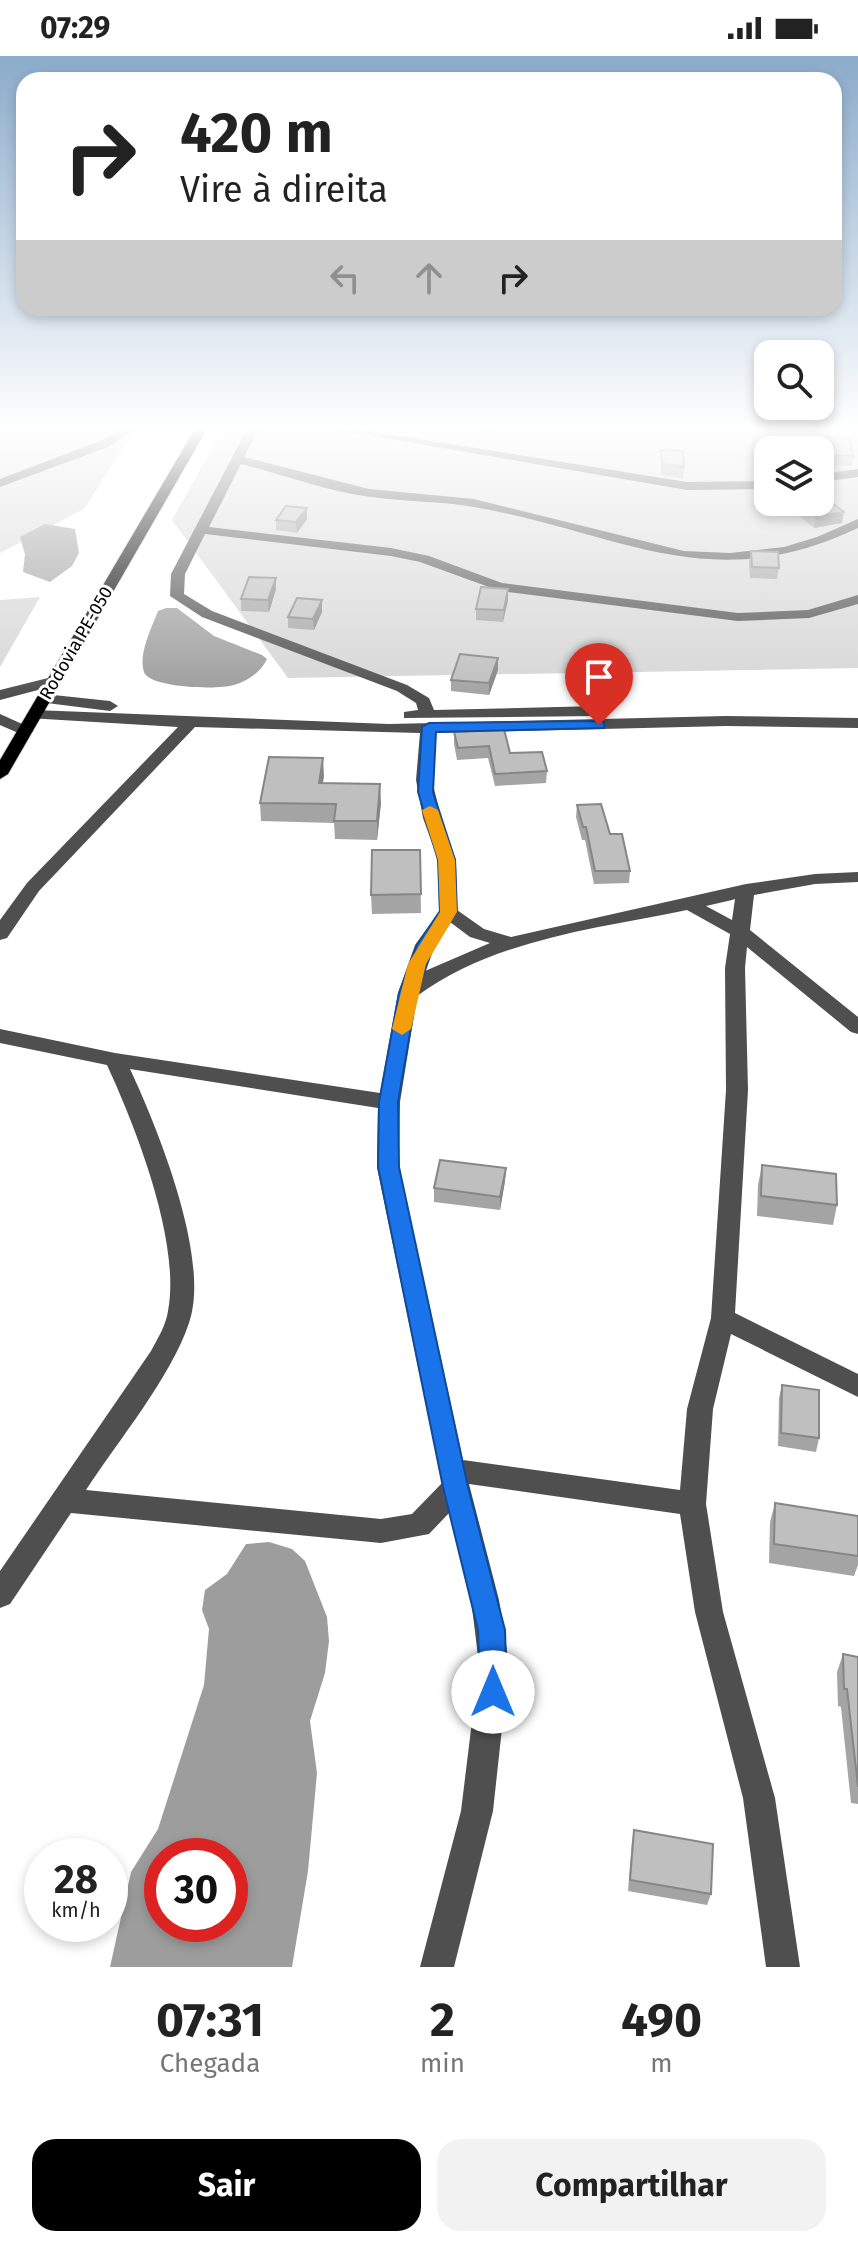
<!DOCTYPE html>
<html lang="pt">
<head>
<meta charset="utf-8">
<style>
  body { margin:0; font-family:"Fira Sans",sans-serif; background:#f2f2f2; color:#222; height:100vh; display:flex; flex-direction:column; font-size:30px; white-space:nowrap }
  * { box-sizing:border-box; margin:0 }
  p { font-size:26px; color:#767676 }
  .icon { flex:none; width:44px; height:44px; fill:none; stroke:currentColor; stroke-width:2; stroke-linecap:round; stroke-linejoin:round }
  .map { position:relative; height:1911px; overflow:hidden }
  .side { display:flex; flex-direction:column; background:#fff; flex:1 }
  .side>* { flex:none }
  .banner { position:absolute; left:16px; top:16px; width:826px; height:244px; border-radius:24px; box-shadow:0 4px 12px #0003; background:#fff; color:#222; overflow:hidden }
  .tools { position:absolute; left:754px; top:284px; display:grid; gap:16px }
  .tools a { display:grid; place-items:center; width:80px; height:80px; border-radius:16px; background:#fff; box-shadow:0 4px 12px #0003; font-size:40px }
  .speed { position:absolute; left:24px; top:1782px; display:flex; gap:16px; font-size:40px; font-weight:700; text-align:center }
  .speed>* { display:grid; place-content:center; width:104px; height:104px; border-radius:50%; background:#fff; box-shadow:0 4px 12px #0003; line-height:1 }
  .speed small { font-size:20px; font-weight:400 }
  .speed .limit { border:12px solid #d22; background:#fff; color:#111 }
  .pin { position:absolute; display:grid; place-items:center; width:68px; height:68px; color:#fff; margin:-82px -34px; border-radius:50% 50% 50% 0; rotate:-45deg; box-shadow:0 0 8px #0007 }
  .pin .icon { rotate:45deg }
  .me { position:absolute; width:88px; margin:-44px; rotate:0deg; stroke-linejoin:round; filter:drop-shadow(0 0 6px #0008) }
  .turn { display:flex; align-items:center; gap:28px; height:168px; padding:0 32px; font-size:36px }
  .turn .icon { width:104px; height:104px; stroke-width:2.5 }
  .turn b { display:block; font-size:56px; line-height:68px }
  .lanes { display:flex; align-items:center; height:76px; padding:0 32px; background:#0003; justify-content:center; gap:40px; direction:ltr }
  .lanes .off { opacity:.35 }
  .eta { display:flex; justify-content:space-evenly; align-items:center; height:136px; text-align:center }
  .eta b { font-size:48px; font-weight:700; line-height:56px }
  .primary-button { display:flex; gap:16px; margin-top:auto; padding:16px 32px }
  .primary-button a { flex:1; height:92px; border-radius:24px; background:#000; color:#fff; font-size:32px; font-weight:700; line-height:92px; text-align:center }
  .primary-button a+a { background:#f2f2f2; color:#222 }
  .status { display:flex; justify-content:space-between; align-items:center; height:56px; padding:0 40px; background:#fff; direction:ltr }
  .status svg { height:22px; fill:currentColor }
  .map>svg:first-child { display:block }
</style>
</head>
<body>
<div class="status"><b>07:29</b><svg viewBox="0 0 49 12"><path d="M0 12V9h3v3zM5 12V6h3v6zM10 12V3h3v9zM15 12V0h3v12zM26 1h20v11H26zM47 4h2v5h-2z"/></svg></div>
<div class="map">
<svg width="858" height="1911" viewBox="0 0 858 1911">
  <rect width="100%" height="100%" fill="#fff"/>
  <g fill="#d6d6d6" fill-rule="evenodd">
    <polygon points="0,373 135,373 84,453 0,497"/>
    <path d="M223,373H858V612L288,622L172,464ZM768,394H820V446H768Z"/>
    <polygon points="40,541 0,611 0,544"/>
  </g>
  <g fill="#9d9d9d" fill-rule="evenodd">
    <polygon points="45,468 75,473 79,497 72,510 50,526 23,516 25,498 20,481"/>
    <path d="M166,552H177L214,580L262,599L267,603C261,616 248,625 234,629C218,634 149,632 144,616C138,598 152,571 158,555Z"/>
    <path d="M269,1486L292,1493L305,1505L327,1561L329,1585L325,1617L310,1665L317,1717L308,1815L292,1911H110L131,1816L158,1773L204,1629L209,1573L202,1554L205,1534L227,1518L246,1488ZM162,1800H230V1868H162Z"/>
  </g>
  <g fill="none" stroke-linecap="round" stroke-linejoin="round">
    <g stroke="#dbdbdb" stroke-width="2">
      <polygon id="major" points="195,373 207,373 8,718 0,723 0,704"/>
    </g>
    <g fill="#4f4f4f" fill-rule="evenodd">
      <polygon points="122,373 136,373 108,391 0,431 0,423 100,385"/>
      <path d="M247,373H259L244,401L369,433L474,443L684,495L730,497L784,491L817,481L858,463V472C709,543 619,476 474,451C440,445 405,446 371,441C327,435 284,419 241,408L209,471L391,492L429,500L502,527L738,557L808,554L858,539V548L809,562L738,565L500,535L420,506L391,500L205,478L185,518L184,538L212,555L407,629L429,642L434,654L598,650L606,655L598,660L404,662V656L418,654L416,647L397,635L202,561L170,540L171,518Z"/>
      <polygon points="332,373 357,373 687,426 768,425 768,433 687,434"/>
      <polygon points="858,413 858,421 820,426 820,418"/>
      <polygon points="52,621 60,626 57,629 0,644 0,634"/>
      <polygon points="44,638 110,645 118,650 110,655 39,646 36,643"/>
      <path d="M34,654L389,668L726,660L858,662V672L726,670L436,677L432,724L441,762L456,804L457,854L484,873L511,881L746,828L815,818L858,816V826L815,828L754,839L750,874L858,961V978L851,976L747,891L745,912L748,1034L735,1257L858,1318V1341L731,1278L713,1353L706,1448L723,1556L775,1742L800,1911H766L743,1742L695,1556L680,1458L469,1428L499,1544L509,1608L493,1755L454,1911H420L461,1755L479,1608L471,1544L449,1457L429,1478L381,1487L71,1457L10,1548L0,1552V1515L151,1295C158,1282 166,1269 168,1255C181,1186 136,1072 107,1009L0,987V973L115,997L380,1037L398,937L415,889L439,856L438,804L423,762L416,724L420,677L195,671L39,835L7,882L0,884V864L27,827L178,671L28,662L26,659ZM735,843L732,864L706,850L732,844ZM687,854L730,878L725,912L726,1034L711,1262L687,1353L680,1434L463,1404L399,1111L400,1046L417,940C495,883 595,873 687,854ZM450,866L470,881L490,887L425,915L434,889ZM130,1013L378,1052L377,1111L442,1427L412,1458L381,1463L86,1434C118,1385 171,1321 189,1267C211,1203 158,1073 130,1013Z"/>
      <polygon points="0,658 31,672 33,675 25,680 0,669"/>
    </g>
    <use href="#major" fill="#000" fill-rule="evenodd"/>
  </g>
  <g fill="#a4a4a4">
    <polygon points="477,373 498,373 497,379 477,379"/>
    <polygon points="820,381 854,400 852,410 822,409 820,394 819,394 818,391"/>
    <polygon points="661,394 684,411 683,422 661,419"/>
    <polygon points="782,446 820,446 842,467 814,472"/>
    <polygon points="307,452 307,463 297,477 276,474 276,464"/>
    <polygon points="751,495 779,512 777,523 750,522 749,506"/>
    <polygon points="276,522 276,533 269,556 241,555 241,543"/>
    <polygon points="508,533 508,544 503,566 476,564 476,553"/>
    <polygon points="322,556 314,574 288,572 288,561"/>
    <polygon points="498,614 489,639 451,635 451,624"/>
    <polygon points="454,676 510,697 547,715 546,727 495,730 488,702 457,704 454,688"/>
    <polygon points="324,720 322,727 381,747 377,784 335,783 334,767 261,765 260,747"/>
    <polygon points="577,749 610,778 630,815 629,827 594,828 585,784 582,784 576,761"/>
    <polygon points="420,794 421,857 372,858 371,839"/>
    <polygon points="762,1109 837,1149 833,1169 757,1160 758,1129"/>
    <polygon points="506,1112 505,1125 500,1154 434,1146 434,1132"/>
    <polygon points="782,1329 819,1382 816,1396 778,1390 779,1342"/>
    <polygon points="775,1447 858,1460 858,1509 854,1520 769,1507 770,1466"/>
    <polygon points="843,1598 858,1601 858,1748 851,1747 841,1651 838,1650 837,1616"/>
    <polygon points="634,1774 711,1838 707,1849 628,1835 632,1785"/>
  </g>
  <g fill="#868686">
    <polygon points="307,452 307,463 297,477 296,466"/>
    <polygon points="844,456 842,467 814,472 816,461"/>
    <polygon points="276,522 276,533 269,556 268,544"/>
    <polygon points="508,533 508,544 503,566 504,554"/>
    <polygon points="322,544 322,556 314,574 313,563"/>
    <polygon points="498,602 498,614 489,639 489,627"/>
    <polygon points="323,702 324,720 320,746 319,727"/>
    <polygon points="380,728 381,747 377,784 377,765"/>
    <polygon points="506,1112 505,1125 500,1154 500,1141"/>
  </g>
  <g fill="#bfbfbf" stroke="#868686" stroke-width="2">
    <polygon points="820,381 849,382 854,400 824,399"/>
    <polygon points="661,394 683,395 684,411 662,408"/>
    <polygon points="820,438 844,456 816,461 797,446 820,446"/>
    <polygon points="286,450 307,452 296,466 276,464"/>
    <polygon points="751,495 778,496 779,512 752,511"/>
    <polygon points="249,521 276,522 268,544 241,543"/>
    <polygon points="481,531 508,533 504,554 476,553"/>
    <polygon points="297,542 322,544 313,563 288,561"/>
    <polygon points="460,598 498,602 489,627 451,624"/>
    <polygon points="504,673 510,697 542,696 547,715 495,718 489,690 458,692 454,676"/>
    <polygon points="269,701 323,702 319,727 380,728 377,765 334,765 336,748 260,747"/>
    <polygon points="601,748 610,778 622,778 630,815 595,815 586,771 583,771 577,749"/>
    <polygon points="372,794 420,794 421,838 371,839"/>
    <polygon points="440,1104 506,1112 500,1141 434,1132"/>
    <polygon points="762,1109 836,1118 837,1149 761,1140"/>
    <polygon points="782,1329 819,1334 819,1382 781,1377"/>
    <polygon points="775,1447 858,1460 858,1500 774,1488"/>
    <polygon points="843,1598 858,1601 858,1731 847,1633 844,1633"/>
    <polygon points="634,1774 713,1788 711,1838 630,1824"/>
  </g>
  <linearGradient id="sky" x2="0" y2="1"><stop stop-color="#8aabca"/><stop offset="0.58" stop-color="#fff"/><stop offset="1" stop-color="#fff" stop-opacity="0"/></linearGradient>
  <rect width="858" height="640" fill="url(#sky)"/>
  <polygon fill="#1a73e8" stroke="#114b97" stroke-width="2" points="599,665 604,666 604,672 436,676 433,736 455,804 457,856 434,889 417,937 398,1046 399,1111 468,1431 505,1574 507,1636 503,1645 493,1649 484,1645 480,1636 478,1574 443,1431 378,1111 379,1046 399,937 417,889 440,855 438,804 418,736 422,671 429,667"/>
  <polygon fill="#f59e0b" points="430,750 438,754 455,804 457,856 426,908 411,973 402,979 392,973 408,908 440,856 438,804 422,754"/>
  <g text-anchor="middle" stroke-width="6" stroke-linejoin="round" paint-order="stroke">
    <g font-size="18" fill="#000" stroke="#fff">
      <text transform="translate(76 587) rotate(-60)" y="6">Rodovia PE-050</text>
    </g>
  </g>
</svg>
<div class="tools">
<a><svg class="icon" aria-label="search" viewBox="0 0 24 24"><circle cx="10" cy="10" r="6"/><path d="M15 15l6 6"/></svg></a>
<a><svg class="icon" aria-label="layers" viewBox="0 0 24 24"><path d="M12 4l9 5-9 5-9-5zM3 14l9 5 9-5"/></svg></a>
</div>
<div class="speed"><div>28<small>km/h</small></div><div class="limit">30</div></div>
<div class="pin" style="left:599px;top:669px;background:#d93025"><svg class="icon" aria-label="arrive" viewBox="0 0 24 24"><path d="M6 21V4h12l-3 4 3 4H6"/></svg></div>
<svg class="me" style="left:493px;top:1636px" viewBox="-20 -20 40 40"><circle r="19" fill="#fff"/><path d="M0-13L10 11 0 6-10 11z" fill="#1a73e8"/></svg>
<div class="banner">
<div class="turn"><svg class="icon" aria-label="right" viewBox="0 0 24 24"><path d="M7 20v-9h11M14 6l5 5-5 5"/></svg><div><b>420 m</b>Vire à direita</div></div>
<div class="lanes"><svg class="icon off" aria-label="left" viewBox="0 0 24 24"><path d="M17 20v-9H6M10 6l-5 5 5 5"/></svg><svg class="icon off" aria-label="ahead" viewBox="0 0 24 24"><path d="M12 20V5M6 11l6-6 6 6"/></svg><svg class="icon" aria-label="right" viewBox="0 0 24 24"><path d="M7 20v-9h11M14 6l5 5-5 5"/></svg></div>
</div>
</div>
<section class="side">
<div class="eta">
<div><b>07:31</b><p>Chegada</p></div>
<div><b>2</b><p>min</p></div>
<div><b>490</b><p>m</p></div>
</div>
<div class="primary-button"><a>Sair</a><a>Compartilhar</a></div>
</section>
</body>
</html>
